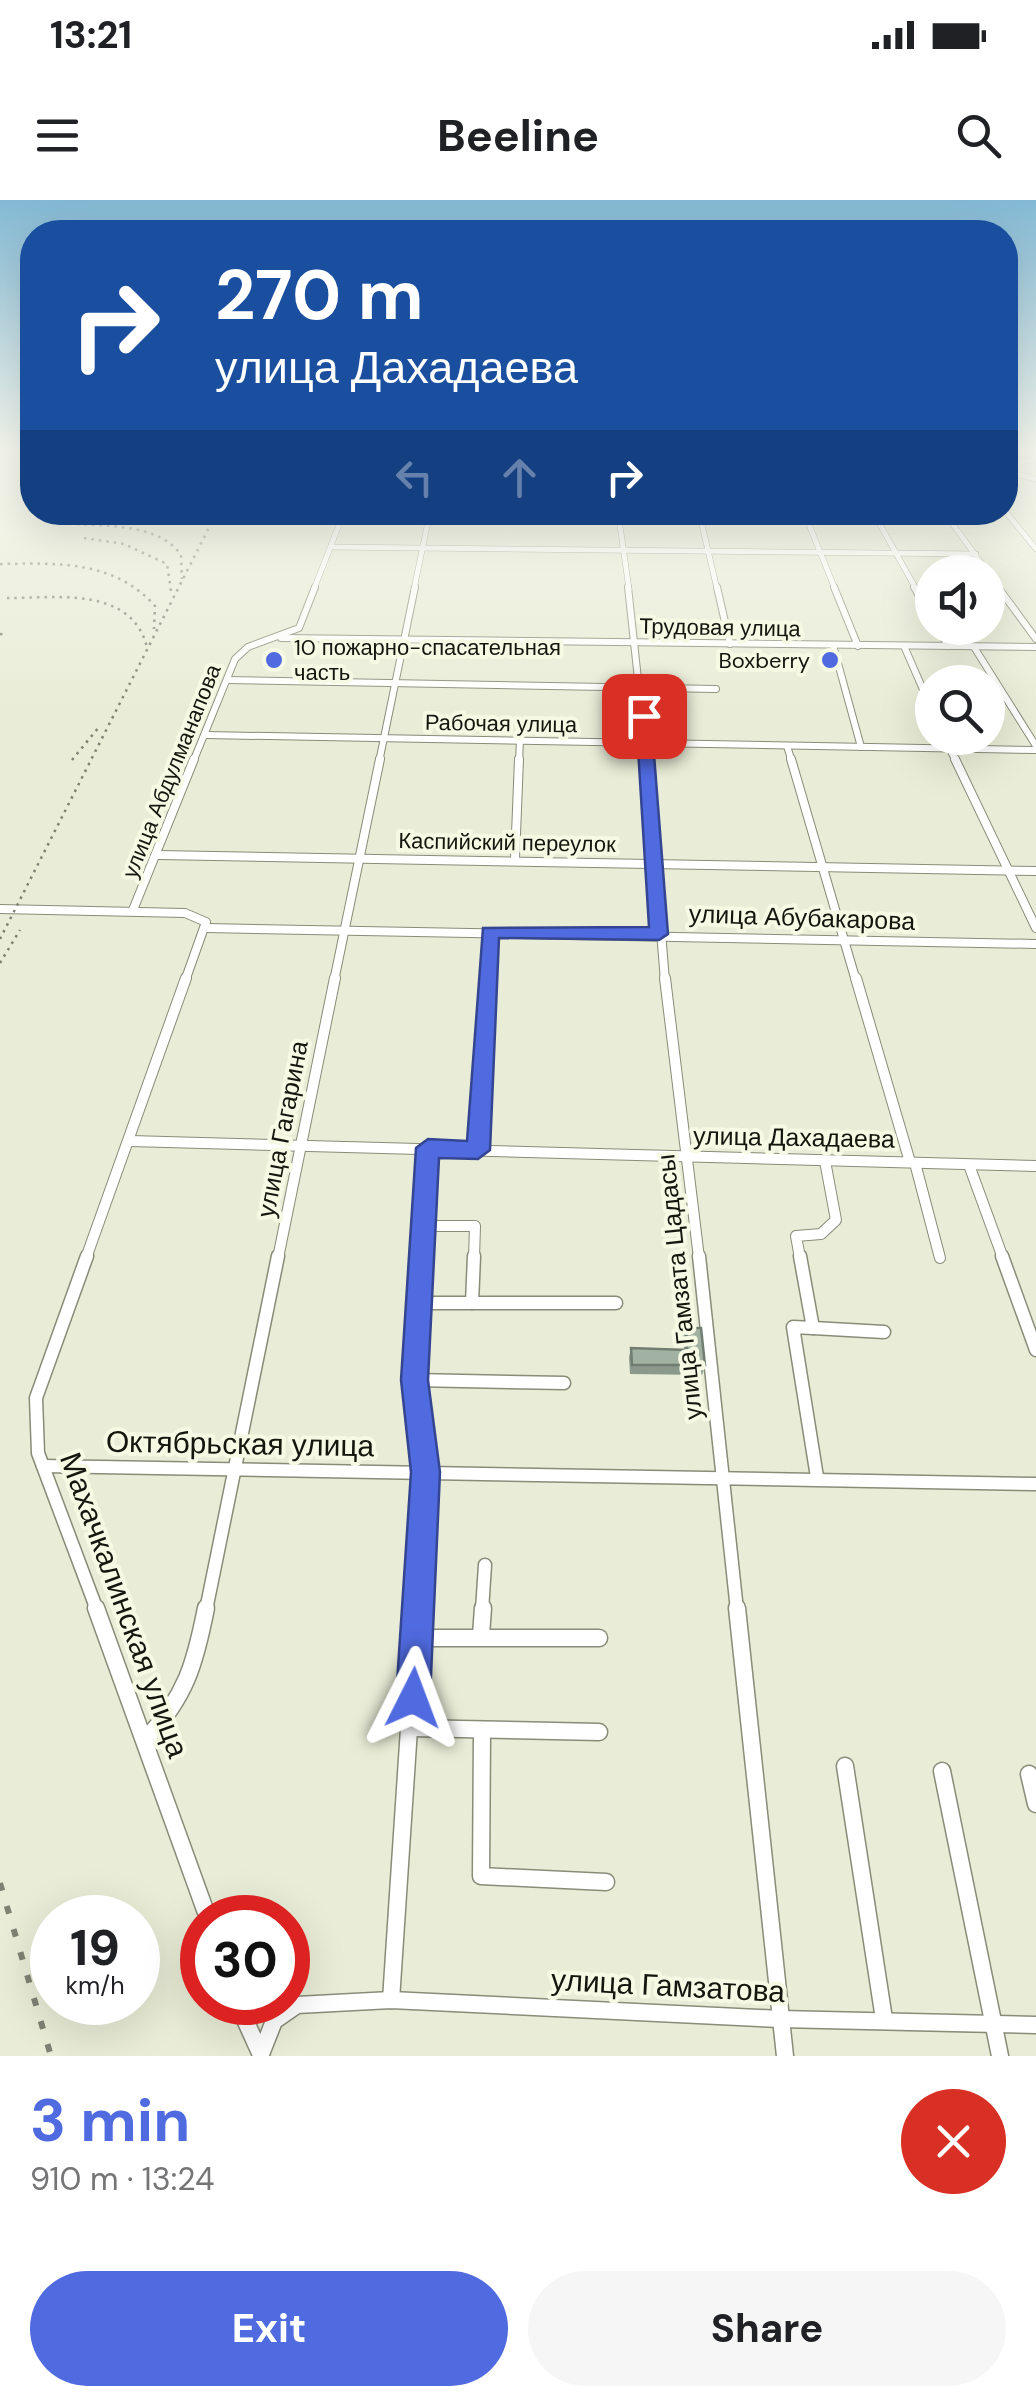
<!DOCTYPE html>
<html lang="en">
<head>
<meta charset="utf-8">
<style>
  body { margin:0; font-family:"DM Sans",sans-serif; background:#f6f6f6; color:#202124; height:100vh; display:flex; flex-direction:column; font-size:38px; white-space:nowrap }
  * { box-sizing:border-box; margin:0 }
  p { font-size:32px; color:#757577 }
  .icon { flex:none; width:55px; height:55px; fill:none; stroke:currentColor; stroke-width:2; stroke-linecap:round; stroke-linejoin:round }
  .map { position:relative; height:1856px; overflow:hidden }
  .details { display:flex; flex-direction:column; background:#fff; flex:1 }
  .details>* { flex:none }
  .hud { position:absolute; left:20px; top:20px; width:998px; height:305px; border-radius:40px; box-shadow:0 10px 40px #0002; background:#1a4fa0; color:#fff; overflow:hidden }
  .controls { position:absolute; left:915px; top:355px; display:grid; gap:20px }
  .controls a { display:grid; place-items:center; width:90px; height:90px; border-radius:50%; background:#fff; box-shadow:0 10px 40px #0002; font-size:50px }
  .speed { position:absolute; left:30px; top:1695px; display:flex; gap:20px; font-size:50px; font-weight:700; text-align:center }
  .speed>* { display:grid; place-content:center; width:130px; height:130px; border-radius:50%; background:#fff; box-shadow:0 10px 40px #0002; line-height:1 }
  .speed small { font-size:25px; font-weight:400 }
  .speed .limit { border:15px solid #d22; background:#fff; color:#111 }
  .pin { position:absolute; display:grid; place-items:center; width:85px; height:85px; color:#fff; margin:-42px; border-radius:20px; box-shadow:0 5px 15px #0006 }
  .me { position:absolute; width:110px; margin:-55px; rotate:3deg; stroke-linejoin:round; filter:drop-shadow(0 0 8px #0008) }
  .turn { display:flex; align-items:center; gap:35px; height:210px; padding:0 30px; font-size:45px }
  .turn .icon { width:130px; height:130px; stroke-width:2.5 }
  .turn b { display:block; font-size:70px; line-height:85px }
  .lanes { display:flex; align-items:center; height:95px; padding:0 30px; background:#0003; justify-content:center; gap:50px; direction:ltr }
  .lanes .off { opacity:.35 }
  .round { display:grid; place-items:center; flex:none; width:105px; height:105px; border-radius:52px; background:#f6f6f6 }
  .summary { display:flex; align-items:center; justify-content:space-between; height:170px; padding:0 30px }
  h1 { font-size:60px; font-weight:700; line-height:75px; color:#506adf }
  .button { display:flex; gap:20px; margin-top:auto; padding:20px 30px }
  .button a { flex:1; height:115px; border-radius:60px; background:#506adf; color:#fff; font-size:40px; font-weight:700; line-height:115px; text-align:center }
  .button a+a { background:#f6f6f6; color:#202124 }
  .status { display:flex; justify-content:space-between; align-items:center; height:70px; padding:0 50px; background:#fff; direction:ltr }
  .status svg { height:28px; fill:currentColor }
  header { display:flex; justify-content:space-between; align-items:center; height:130px; padding:0 30px; background:#fff; font-size:45px; font-weight:700 }
  .map>svg:first-child { display:block }
</style>
</head>
<body>
<div class="status"><b>13:21</b><svg viewBox="0 0 49 12"><path d="M0 12V9h3v3zM5 12V6h3v6zM10 12V3h3v9zM15 12V0h3v12zM26 1h20v11H26zM47 4h2v5h-2z"/></svg></div>
<header><svg class="icon" aria-label="menu" viewBox="0 0 24 24"><path d="M4 6h16M4 12h16M4 18h16"/></svg>Beeline<svg class="icon" aria-label="search" viewBox="0 0 24 24"><circle cx="10" cy="10" r="6"/><path d="M15 15l6 6"/></svg></header>
<div class="map">
<svg width="1036" height="1856" viewBox="0 0 1036 1856">
  <rect width="100%" height="100%" fill="#e9edd7"/>
  <g fill="none" stroke-linecap="round" stroke-linejoin="round">
    <g stroke="#888c78" stroke-width="6">
      <g id="street-far5">
        <polyline points="1005,266 1036,259 1032,252"/>
        <polyline points="1005,271 1036,279"/>
        <polyline points="1005,311 1036,349"/>
        <polyline points="618,312 629,389"/>
        <polyline points="699,312 717,389"/>
        <polyline points="804,312 835,389"/>
        <polyline points="873,312 916,389"/>
        <polyline points="944,312 1000,389"/>
        <polyline points="344,314 618,317"/>
        <polyline points="331,347 976,354"/>
        <polyline points="314,389 344,312"/>
        <polyline points="414,389 430,312"/>
      </g>
    </g>
    <g stroke="#888c78" stroke-width="8">
      <g id="street-far4">
        <polyline points="628,387 647,562"/>
        <polyline points="717,387 730,444"/>
        <polyline points="834,387 858,446"/>
        <polyline points="914,387 932,419"/>
        <polyline points="998,387 1036,439"/>
        <polyline points="938,428 948,446"/>
        <polyline points="281,438 1036,447"/>
        <polyline points="833,445 861,547"/>
        <polyline points="904,446 932,510"/>
        <polyline points="974,447 1036,546"/>
        <polyline points="227,480 716,489"/>
        <polyline points="206,535 1036,550"/>
        <polyline points="945,538 956,562"/>
        <polyline points="787,546 792,562"/>
        <polyline points="193,562 235,459 248,447 299,428 315,387"/>
        <polyline points="379,562 415,387"/>
        <polyline points="519,562 520,540"/>
      </g>
    </g>
    <g stroke="#888c78" stroke-width="10">
      <g id="street-far3">
        <polyline points="647,559 665,781"/>
        <polyline points="791,559 856,781"/>
        <polyline points="955,559 1036,728"/>
        <polyline points="158,655 1036,671"/>
        <polyline points="515,659 519,559"/>
        <polyline points="0,709 185,713 206,722 185,781"/>
        <polyline points="133,710 194,559"/>
        <polyline points="206,728 1036,744"/>
        <polyline points="334,781 380,559"/>
        <polyline points="487,781 489,732"/>
      </g>
    </g>
    <g stroke="#888c78" stroke-width="12">
      <g id="street-far2">
        <polyline points="665,778 699,1058"/>
        <polyline points="856,778 910,962"/>
        <polyline points="130,941 1036,966"/>
        <polyline points="478,950 487,778"/>
        <polyline points="915,963 940,1058"/>
        <polyline points="969,965 1003,1058"/>
        <polyline points="423,1026 475,1026 474,1058"/>
        <polyline points="86,1058 186,778"/>
        <polyline points="278,1058 335,778"/>
        <polyline points="421,1058 428,948"/>
        <polyline points="800,1058 796,1036 821,1034 836,1020 825,961"/>
      </g>
    </g>
    <g stroke="#888c78" stroke-width="15">
      <g id="street-far1">
        <polyline points="87,1056 36,1198 38,1253 97,1410"/>
        <polyline points="699,1056 737,1410"/>
        <polyline points="800,1056 813,1128 793,1127 817,1277"/>
        <polyline points="1002,1056 1036,1150"/>
        <polyline points="419,1103 616,1103"/>
        <polyline points="472,1103 474,1056"/>
        <polyline points="813,1128 884,1132"/>
        <polyline points="414,1180 564,1183"/>
        <polyline points="43,1266 1036,1284"/>
        <polyline points="206,1410 278,1056"/>
        <polyline points="417,1410 426,1272 414,1180 422,1056"/>
        <polyline points="482,1410 485,1365"/>
      </g>
    </g>
    <g stroke="#888c78" stroke-width="19">
      <g id="street">
        <polyline points="96,1408 208,1718"/>
        <polyline points="737,1408 785,1856"/>
        <polyline points="481,1435 483,1408"/>
        <polyline points="416,1438 599,1438"/>
        <polyline points="411,1528 599,1532"/>
        <polyline points="482,1533 481,1676 606,1682"/>
        <path d="M146,1539C186,1496 195,1464 206,1408"/>
        <polyline points="845,1566 884,1819"/>
        <polyline points="942,1571 1000,1856"/>
        <polyline points="1029,1574 1036,1604"/>
        <polyline points="391,1800 417,1408"/>
        <polyline points="237,1802 261,1855"/>
        <polyline points="261,1854 274,1821 297,1805 391,1800 780,1819 1036,1825"/>
      </g>
    </g>
    <use href="#street-far5" stroke="#fff" stroke-width="5"/>
    <use href="#street-far4" stroke="#fff" stroke-width="6"/>
    <use href="#street-far3" stroke="#fff" stroke-width="8"/>
    <use href="#street-far2" stroke="#fff" stroke-width="10"/>
    <use href="#street-far1" stroke="#fff" stroke-width="12"/>
    <use href="#street" stroke="#fff" stroke-width="16"/>
    <g stroke="#7f8273" stroke-width="2.5" stroke-dasharray="2.5 5" stroke-linecap="butt">
      <path d="M77,324C110,326 161,325 181,355L182,379"/>
      <polyline points="84,338 124,344 167,364 171,391"/>
      <path d="M0,364C57,363 114,360 155,406L154,429"/>
      <path d="M7,398C57,398 131,386 147,447"/>
      <polyline points="0,434 7,435"/>
      <polyline points="72,560 99,527"/>
      <polyline points="0,739 217,312"/>
      <polyline points="0,763 20,730"/>
    </g>
    <polyline stroke="#7f8273" stroke-width="6" stroke-dasharray="8 16" stroke-linecap="butt" points="0,1683 51,1856"/>
  </g>
  <polygon fill="#8a998b" points="686,1128 705,1165 702,1175 630,1174 629,1157 631,1148 684,1150 683,1138"/>
  <polygon fill="#a1b2a2" stroke="#717d71" stroke-width="2.5" points="686,1128 701,1128 705,1165 632,1165 631,1148 687,1150"/>
  <linearGradient id="sky" x2="0" y2="1"><stop stop-color="#83b9d4"/><stop offset="0.49" stop-color="#f5f7ed"/><stop offset="1" stop-color="#f5f7ed" stop-opacity="0"/></linearGradient>
  <rect width="1036" height="512" fill="url(#sky)"/>
  <polygon fill="#506adf" stroke="#344591" stroke-width="2.5" points="644,512 651,516 668,734 659,740 499,738 490,950 478,959 439,958 428,1180 440,1272 430,1498 425,1510 413,1515 401,1510 396,1498 411,1272 401,1180 416,948 428,939 467,941 483,728 649,727 636,516"/>
  <g fill="#506adf" stroke="#f6fae4" stroke-width="4">
    <circle cx="274" cy="460" r="10"/>
    <circle cx="830" cy="460" r="10"/>
  </g>
  <g text-anchor="middle" stroke-width="8" stroke-linejoin="round" paint-order="stroke">
    <g font-size="22" fill="#15170f" stroke="#f6fae4">
      <text transform="translate(720 427) rotate(1)" y="8">Трудовая улица</text>
      <text transform="translate(501 523) rotate(1)" y="8">Рабочая улица</text>
      <text transform="translate(171 571) rotate(-68)" y="8">улица Абдулманапова</text>
      <text transform="translate(507 642) rotate(1)" y="8">Каспийский переулок</text>
    </g>
    <g font-size="22" fill="#15170f" stroke="#f6fae4" text-anchor="start">
      <text x="294" y="455">10 пожарно-спасательная<tspan x="294" dy="25">часть</tspan></text>
      <text x="810" y="468" text-anchor="end">Boxberry</text>
    </g>
    <g font-size="25" fill="#15170f" stroke="#f6fae4">
      <text transform="translate(802 717) rotate(2)" y="9">улица Абубакарова</text>
      <text transform="translate(282 929) rotate(-79)" y="9">улица Гагарина</text>
      <text transform="translate(794 937) rotate(1)" y="9">улица Дахадаева</text>
      <text transform="translate(679 1087) rotate(-96)" y="9">улица Гамзата Цадасы</text>
    </g>
    <g font-size="30" fill="#15170f" stroke="#f6fae4">
      <text transform="translate(240 1244) rotate(1)" y="10">Октябрьская улица</text>
      <text transform="translate(124 1405) rotate(70)" y="10">Махачкалинская улица</text>
      <text transform="translate(668 1786) rotate(3)" y="10">улица Гамзатова</text>
    </g>
  </g>
</svg>
<div class="controls">
<a><svg class="icon" aria-label="sound" viewBox="0 0 24 24"><path d="M4 9h4l5-4v14l-5-4H4zM17 9q2 3 0 6"/></svg></a>
<a><svg class="icon" aria-label="search" viewBox="0 0 24 24"><circle cx="10" cy="10" r="6"/><path d="M15 15l6 6"/></svg></a>
</div>
<div class="speed"><div>19<small>km/h</small></div><div class="limit">30</div></div>
<div class="pin" style="left:644px;top:516px;background:#d93025"><svg class="icon" aria-label="arrive" viewBox="0 0 24 24"><path d="M6 21V4h12l-3 4 3 4H6"/></svg></div>
<svg class="me" style="left:413px;top:1498px" viewBox="-20 -20 40 40"><path d="M0-17L14 15 0 8-14 15z" fill="#506adf" stroke="#fff" stroke-width="4"/></svg>
<div class="hud">
<div class="turn"><svg class="icon" aria-label="right" viewBox="0 0 24 24"><path d="M7 20v-9h11M14 6l5 5-5 5"/></svg><div><b>270 m</b>улица Дахадаева</div></div>
<div class="lanes"><svg class="icon off" aria-label="left" viewBox="0 0 24 24"><path d="M17 20v-9H6M10 6l-5 5 5 5"/></svg><svg class="icon off" aria-label="ahead" viewBox="0 0 24 24"><path d="M12 20V5M6 11l6-6 6 6"/></svg><svg class="icon" aria-label="right" viewBox="0 0 24 24"><path d="M7 20v-9h11M14 6l5 5-5 5"/></svg></div>
</div>
</div>
<section class="details">
<div class="summary"><div><h1>3 min</h1><p>910 m · 13:24</p></div><a class="round" style="background:#d93025;color:#fff"><svg class="icon" aria-label="close" viewBox="0 0 24 24"><path d="M6 6l12 12M18 6L6 18"/></svg></a></div>
<div class="button"><a>Exit</a><a>Share</a></div>
</section>
</body>
</html>
